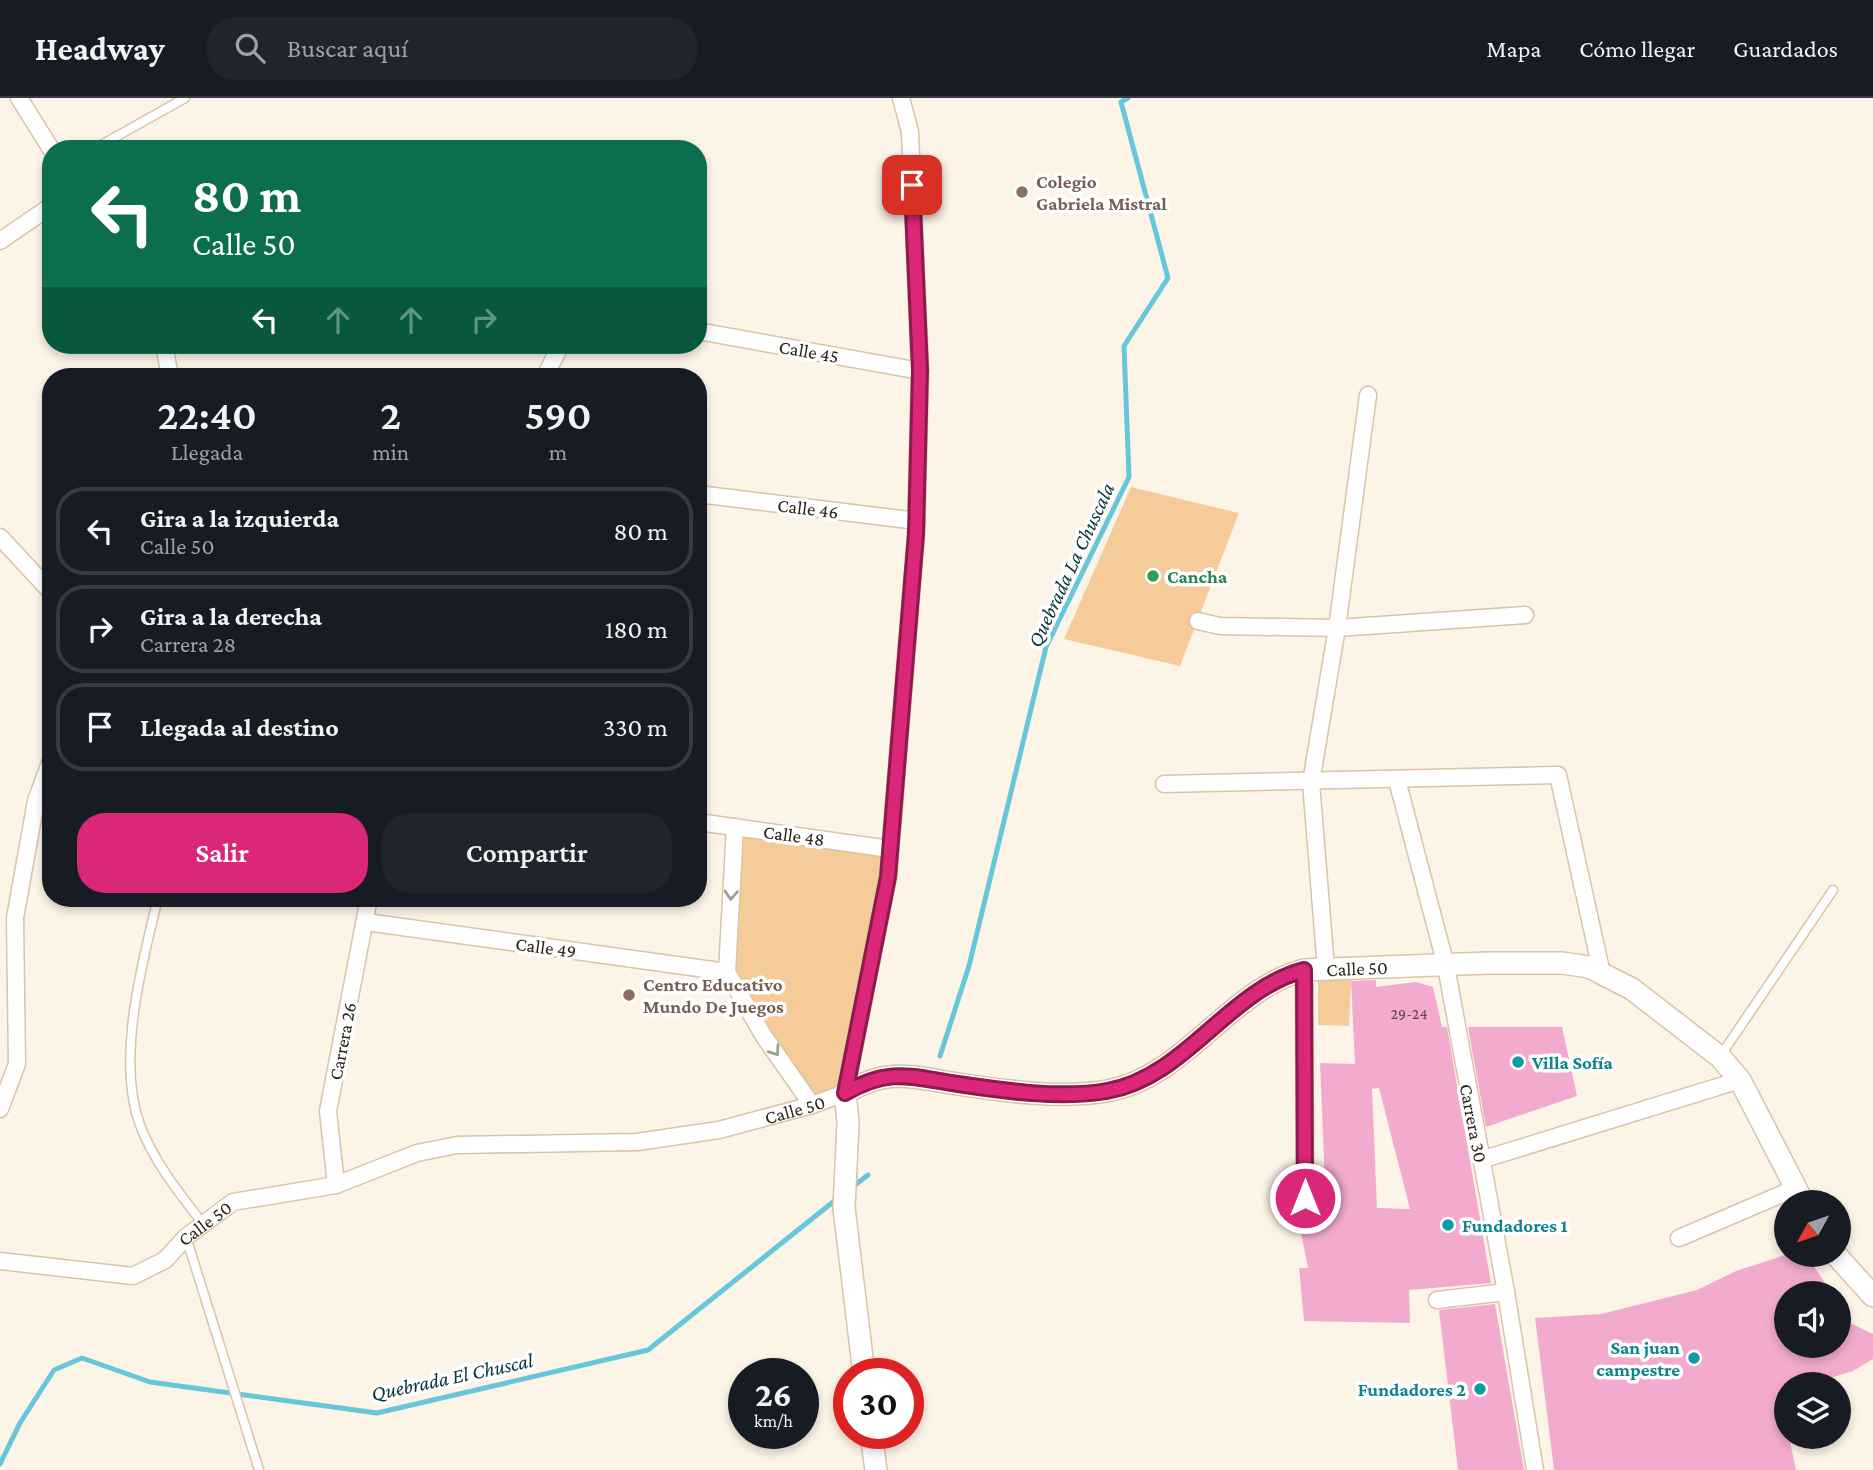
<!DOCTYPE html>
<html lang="es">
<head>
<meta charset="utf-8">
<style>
  body { margin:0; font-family:"Crimson Pro",serif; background:#20242c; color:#f1f3f6; height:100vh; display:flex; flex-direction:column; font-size:26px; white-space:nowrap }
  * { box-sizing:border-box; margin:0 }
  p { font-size:23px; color:#9ea1a6 }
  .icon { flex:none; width:38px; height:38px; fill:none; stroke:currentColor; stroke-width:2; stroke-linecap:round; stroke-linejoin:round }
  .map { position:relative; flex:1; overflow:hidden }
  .drawer { position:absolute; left:42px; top:270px; width:665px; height:539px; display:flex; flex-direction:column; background:#171b24; border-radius:28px; box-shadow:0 4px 10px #0003 }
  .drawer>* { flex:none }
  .top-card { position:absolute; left:42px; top:42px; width:665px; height:214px; border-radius:28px; box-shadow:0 4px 10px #0003; background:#0b6e4f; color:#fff; overflow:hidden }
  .needle { width:46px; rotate:230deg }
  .fabs { position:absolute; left:1774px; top:1092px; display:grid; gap:14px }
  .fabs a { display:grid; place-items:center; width:77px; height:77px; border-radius:50%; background:#171b24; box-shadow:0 4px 10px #0003; font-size:35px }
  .speed { position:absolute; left:728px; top:1260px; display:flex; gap:14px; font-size:35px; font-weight:700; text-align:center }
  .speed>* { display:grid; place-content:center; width:91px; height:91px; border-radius:50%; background:#171b24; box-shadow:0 4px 10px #0003; line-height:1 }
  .speed small { font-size:18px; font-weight:400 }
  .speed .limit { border:10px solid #d22; background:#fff; color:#111 }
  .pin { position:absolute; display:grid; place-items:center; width:60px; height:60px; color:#fff; margin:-30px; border-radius:14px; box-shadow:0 4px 10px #0006 }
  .me { position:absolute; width:77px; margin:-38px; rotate:0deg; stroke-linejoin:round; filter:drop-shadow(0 0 5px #0008) }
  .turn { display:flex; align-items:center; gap:24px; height:147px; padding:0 35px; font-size:32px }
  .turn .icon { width:91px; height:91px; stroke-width:2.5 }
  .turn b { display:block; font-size:49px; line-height:60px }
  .lanes { display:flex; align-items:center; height:66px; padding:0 35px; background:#0003; justify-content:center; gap:35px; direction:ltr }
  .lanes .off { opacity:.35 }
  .eta { display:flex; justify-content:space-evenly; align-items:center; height:119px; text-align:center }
  .eta b { font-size:42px; font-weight:600; line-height:49px }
  .button { display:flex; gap:14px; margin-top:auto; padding:14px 35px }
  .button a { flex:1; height:80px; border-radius:28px; background:#db2777; color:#fff; font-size:28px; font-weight:600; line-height:80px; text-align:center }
  .button a+a { background:#20242c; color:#f1f3f6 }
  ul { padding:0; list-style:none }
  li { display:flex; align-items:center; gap:21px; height:88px; margin:0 14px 10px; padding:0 21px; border:4px solid #363941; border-radius:28px }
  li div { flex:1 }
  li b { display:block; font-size:26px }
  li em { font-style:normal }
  header { display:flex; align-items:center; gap:42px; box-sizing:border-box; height:98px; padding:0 35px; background:#171b24; border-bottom:2px solid #363941 }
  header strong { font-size:33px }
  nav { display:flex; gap:38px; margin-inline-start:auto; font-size:24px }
  .search { width:490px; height:63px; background:#20242c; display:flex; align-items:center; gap:18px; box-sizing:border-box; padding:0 24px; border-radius:28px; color:#9ea1a6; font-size:26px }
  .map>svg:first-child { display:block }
</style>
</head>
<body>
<header>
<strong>Headway</strong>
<div class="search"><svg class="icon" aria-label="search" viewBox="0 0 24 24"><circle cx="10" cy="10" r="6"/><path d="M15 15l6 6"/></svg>Buscar aquí</div>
<nav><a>Mapa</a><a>Cómo llegar</a><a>Guardados</a></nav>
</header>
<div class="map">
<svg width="1873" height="1372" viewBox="0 0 1873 1372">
  <rect width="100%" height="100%" fill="#fdf4e8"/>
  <g fill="#f5cc99">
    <polygon points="1131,389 1239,415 1180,568 1064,541"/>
    <polygon points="737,731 890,751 856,987 812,1007 730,874"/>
    <polygon points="1318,881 1351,881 1349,928 1318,927"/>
  </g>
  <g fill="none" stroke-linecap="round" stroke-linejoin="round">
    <g stroke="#68c6db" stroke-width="5">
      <polyline points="940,958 969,868 1046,549 1129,379 1124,248 1168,180 1121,4 1128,0"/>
      <polyline points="851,1090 868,1077"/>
      <polyline points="0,1366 20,1325 54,1272 82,1260 150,1284 377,1315 648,1252 838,1100"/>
    </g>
  </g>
  <g fill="#f2abce" fill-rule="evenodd">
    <path d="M1376,882V889L1416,884L1433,889L1442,929H1447L1491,1185L1409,1192L1410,1225L1304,1223L1299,1170H1308L1296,1108L1326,1109L1320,965L1355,966L1351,883ZM1379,990L1410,1111L1377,1110L1372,991Z"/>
    <polygon points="1468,929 1562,929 1577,998 1486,1029"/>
    <polygon points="1785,1157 1806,1157 1832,1195 1786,1195 1787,1248 1839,1248 1839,1220 1873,1236 1873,1261 1853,1273 1811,1286 1787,1286 1787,1301 1783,1304 1787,1339 1789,1339 1796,1372 1554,1372 1535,1220 1601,1216 1697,1192 1736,1173"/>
    <polygon points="1495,1206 1524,1372 1458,1372 1439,1212"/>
  </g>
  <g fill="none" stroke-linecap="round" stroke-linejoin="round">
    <g stroke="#dac3a6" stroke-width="11">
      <g id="lane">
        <polyline points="94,51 185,0"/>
        <path d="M158,800C142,865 116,962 140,1027C154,1064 179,1095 203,1126"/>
        <polyline points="1721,957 1833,792"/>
        <polyline points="186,1139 259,1372"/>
      </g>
    </g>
    <g stroke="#dac3a6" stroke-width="19">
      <g id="street">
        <polyline points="19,0 51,51"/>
        <polyline points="0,143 51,108"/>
        <polyline points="698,233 920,273"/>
        <polyline points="164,247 170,278"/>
        <polyline points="545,278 561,247"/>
        <polyline points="698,396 917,423"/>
        <polyline points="0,439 51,494"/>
        <polyline points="1198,523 1220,528 1337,530 1525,517"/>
        <polyline points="1397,682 1446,868 1506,1194 1535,1372"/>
        <polyline points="1164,686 1558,677 1602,876"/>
        <polyline points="698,724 890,751"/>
        <polyline points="735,729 727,874 763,937 812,1007"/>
        <polyline points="366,824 727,874"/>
        <polyline points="1326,871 1311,684 1337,530 1368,297"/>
        <polyline points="1304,872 1305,1100"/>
        <polyline points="0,1011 17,966 15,820 36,703 51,662"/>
        <polyline points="1481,1062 1740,982"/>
        <polyline points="336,1087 328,1013 369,800"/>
        <polyline points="1679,1140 1796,1090"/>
        <path id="s1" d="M0,1163L133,1178L165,1162L186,1139L233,1104L336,1087L417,1055L457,1047L637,1044L719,1032L812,1007L845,995L888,779L916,437L920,273L910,34L901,0"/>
        <polyline points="1437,1202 1506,1194"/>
      </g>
    </g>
    <g stroke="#dac3a6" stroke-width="24">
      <g id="secondary">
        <polyline points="1836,1157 1873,1198"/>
        <path id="s2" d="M864,1276L844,1110L848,1025L845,995C890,969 911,979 958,986C1004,993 1060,1001 1107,993C1185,980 1228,892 1304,872L1489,865H1562L1589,869L1632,891L1720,959L1740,982L1803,1104"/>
        <polyline points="871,1335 876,1372"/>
      </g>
    </g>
    <use href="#lane" stroke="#fff" stroke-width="8"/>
    <use href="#street" stroke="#fff" stroke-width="16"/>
    <use href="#secondary" stroke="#fff" stroke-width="21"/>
  </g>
  <defs><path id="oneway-chevron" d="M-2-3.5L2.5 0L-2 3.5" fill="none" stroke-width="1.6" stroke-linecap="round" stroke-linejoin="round" transform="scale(1.75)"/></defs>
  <g stroke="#a09c97">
    <use href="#oneway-chevron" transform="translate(731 797) rotate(93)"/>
    <use href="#oneway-chevron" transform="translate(775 953) rotate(55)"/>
  </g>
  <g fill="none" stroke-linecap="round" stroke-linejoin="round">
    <g stroke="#8e194d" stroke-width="18">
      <path id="route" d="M912,87L920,272L916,436L888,779L845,995C890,969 911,979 958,986C1005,993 1060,1001 1107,993C1185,980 1228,892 1304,872L1305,1100"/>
    </g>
    <use href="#route" stroke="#db2777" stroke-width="12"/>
  </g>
  <g fill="#8d6e63" stroke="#fff" stroke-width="2.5">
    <circle cx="1022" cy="94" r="7"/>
    <circle cx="629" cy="897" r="7"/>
  </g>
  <circle fill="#2e9e5b" stroke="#fff" stroke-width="2.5" cx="1153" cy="478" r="7"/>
  <g fill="#0f9aa8" stroke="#fff" stroke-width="2.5">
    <circle cx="1518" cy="964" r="7"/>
    <circle cx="1448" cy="1127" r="7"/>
    <circle cx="1694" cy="1260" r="7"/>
    <circle cx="1480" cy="1291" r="7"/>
  </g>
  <g text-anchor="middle" stroke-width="7" stroke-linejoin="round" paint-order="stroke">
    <g font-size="16" fill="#5e4546">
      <text x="1409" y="921">29-24</text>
    </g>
    <g font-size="19" font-weight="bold" fill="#785e54" stroke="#fff" text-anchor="start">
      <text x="1036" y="90">Colegio<tspan x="1036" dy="22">Gabriela Mistral</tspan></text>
      <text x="643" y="893">Centro Educativo<tspan x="643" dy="22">Mundo De Juegos</tspan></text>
    </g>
    <g font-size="19" fill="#2c2318" stroke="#fff">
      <text transform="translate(809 253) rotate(10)" y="7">Calle 45</text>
      <text transform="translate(808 410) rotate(7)" y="7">Calle 46</text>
      <text transform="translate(794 737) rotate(8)" y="7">Calle 48</text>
      <text transform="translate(546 849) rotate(8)" y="7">Calle 49</text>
      <text dy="7" stroke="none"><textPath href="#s2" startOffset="836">Calle 50</textPath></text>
      <text transform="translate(342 943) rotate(-79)" y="7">Carrera 26</text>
      <text dy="7" stroke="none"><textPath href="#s1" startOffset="833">Calle 50</textPath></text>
      <text transform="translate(1474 1025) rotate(79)" y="7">Carrera 30</text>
      <text dy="7" stroke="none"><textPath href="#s1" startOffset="224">Calle 50</textPath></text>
    </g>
    <g font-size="19" font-weight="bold" fill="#27864d" stroke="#fff" text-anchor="start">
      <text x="1167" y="485">Cancha</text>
    </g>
    <g font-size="19" font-weight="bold" fill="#0d838f" stroke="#fff" text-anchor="start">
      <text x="1532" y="971">Villa Sofía</text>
      <text x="1462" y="1134">Fundadores 1</text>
      <text x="1680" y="1256" text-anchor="end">San juan<tspan x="1680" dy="22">campestre</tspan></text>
      <text x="1466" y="1298" text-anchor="end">Fundadores 2</text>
    </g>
    <g font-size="21" font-style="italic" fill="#06353e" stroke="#fff">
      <text transform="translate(1071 467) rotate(-65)" y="7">Quebrada La Chuscala</text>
      <text transform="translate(452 1279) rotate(-12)" y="7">Quebrada El Chuscal</text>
    </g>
  </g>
</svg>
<div class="fabs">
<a><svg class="needle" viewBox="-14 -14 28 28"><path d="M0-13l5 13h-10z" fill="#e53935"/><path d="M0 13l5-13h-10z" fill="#9ea1a6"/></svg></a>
<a><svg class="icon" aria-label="sound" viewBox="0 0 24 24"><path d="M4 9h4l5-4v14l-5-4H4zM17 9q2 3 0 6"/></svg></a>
<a><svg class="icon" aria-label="layers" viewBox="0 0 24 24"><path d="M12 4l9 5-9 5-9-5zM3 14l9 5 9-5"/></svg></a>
</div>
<div class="speed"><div>26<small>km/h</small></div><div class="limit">30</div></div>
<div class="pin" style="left:912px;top:87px;background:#d93025"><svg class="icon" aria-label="arrive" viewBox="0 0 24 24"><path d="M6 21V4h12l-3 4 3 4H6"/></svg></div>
<svg class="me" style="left:1305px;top:1100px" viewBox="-20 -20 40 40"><circle r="17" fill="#db2777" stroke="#fff" stroke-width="3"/><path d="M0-11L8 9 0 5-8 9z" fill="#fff"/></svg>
<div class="top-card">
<div class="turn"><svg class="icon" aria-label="left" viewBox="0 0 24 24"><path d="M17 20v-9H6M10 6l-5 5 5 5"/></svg><div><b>80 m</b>Calle 50</div></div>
<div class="lanes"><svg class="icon" aria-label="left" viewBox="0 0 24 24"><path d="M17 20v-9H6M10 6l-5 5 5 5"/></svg><svg class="icon off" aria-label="ahead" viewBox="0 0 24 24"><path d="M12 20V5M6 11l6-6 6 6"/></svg><svg class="icon off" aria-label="ahead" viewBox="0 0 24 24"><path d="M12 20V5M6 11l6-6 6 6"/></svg><svg class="icon off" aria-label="right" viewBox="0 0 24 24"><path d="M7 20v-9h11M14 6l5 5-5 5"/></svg></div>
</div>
<section class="drawer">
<div class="eta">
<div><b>22:40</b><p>Llegada</p></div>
<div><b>2</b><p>min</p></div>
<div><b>590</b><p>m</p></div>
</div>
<ul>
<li><svg class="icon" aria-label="left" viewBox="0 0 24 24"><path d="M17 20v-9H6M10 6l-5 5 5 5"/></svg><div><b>Gira a la izquierda</b><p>Calle 50</p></div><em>80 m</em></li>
<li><svg class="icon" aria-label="right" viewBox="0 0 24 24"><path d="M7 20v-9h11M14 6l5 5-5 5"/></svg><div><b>Gira a la derecha</b><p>Carrera 28</p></div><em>180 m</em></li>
<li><svg class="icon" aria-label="arrive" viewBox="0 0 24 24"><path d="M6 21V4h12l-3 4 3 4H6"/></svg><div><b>Llegada al destino</b></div><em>330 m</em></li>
</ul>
<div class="button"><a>Salir</a><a>Compartir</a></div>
</section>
</div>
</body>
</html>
